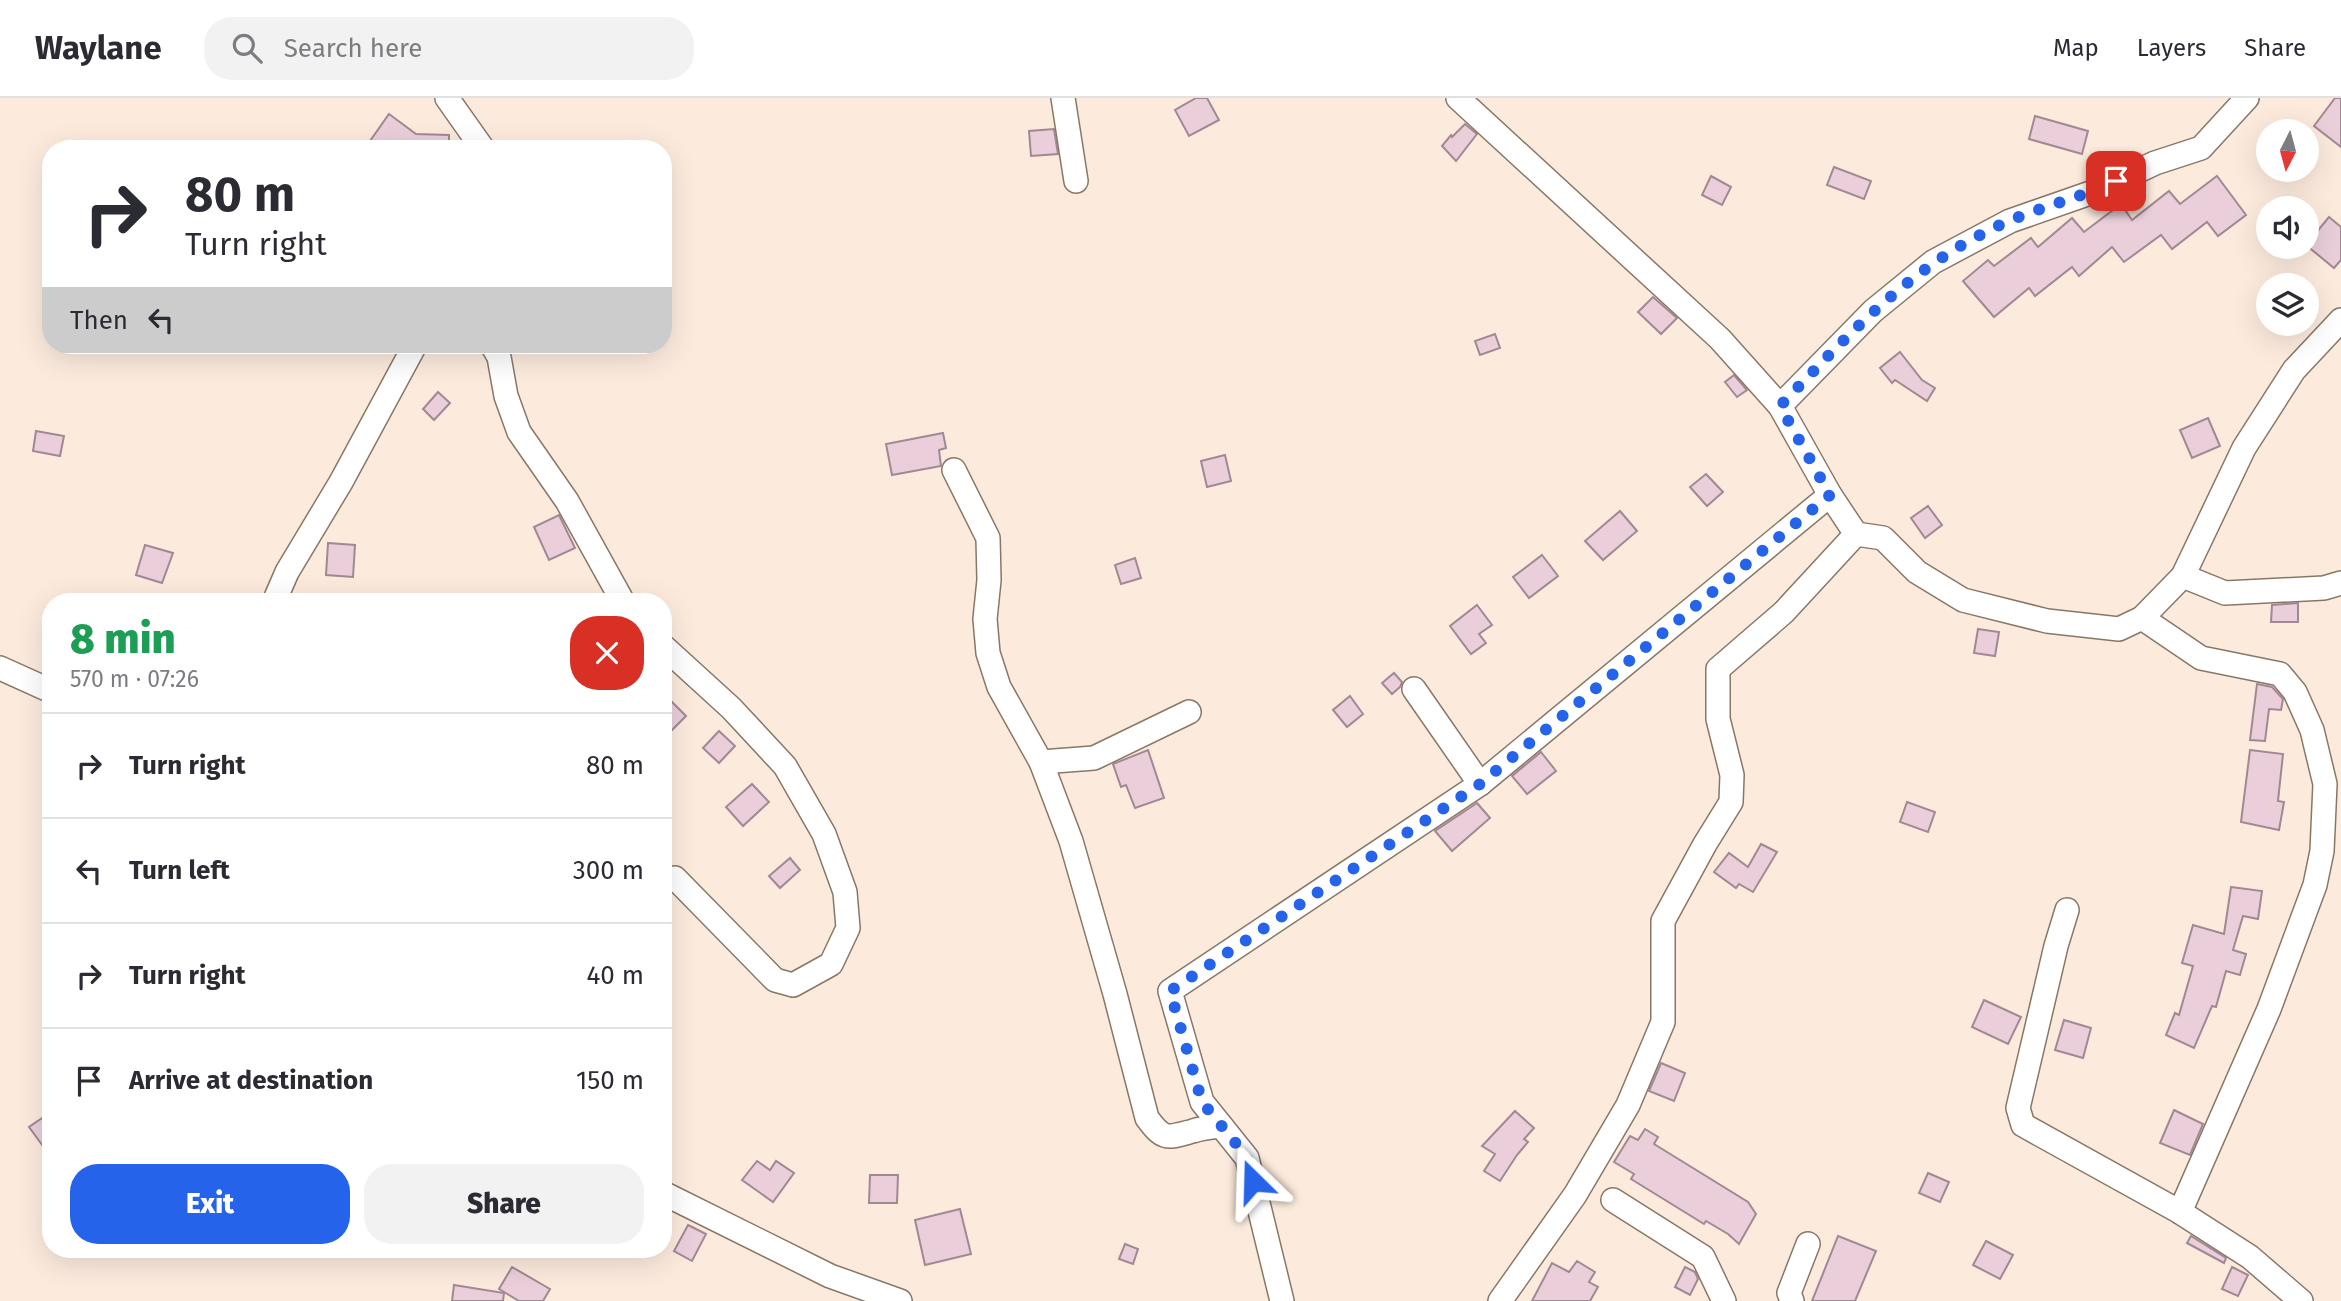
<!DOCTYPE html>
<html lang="en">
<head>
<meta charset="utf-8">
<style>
  body { margin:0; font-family:"Fira Sans",sans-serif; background:#f2f2f3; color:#2b2b33; height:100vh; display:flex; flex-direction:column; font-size:26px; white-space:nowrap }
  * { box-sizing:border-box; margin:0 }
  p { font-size:23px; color:#7c7c81 }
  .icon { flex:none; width:38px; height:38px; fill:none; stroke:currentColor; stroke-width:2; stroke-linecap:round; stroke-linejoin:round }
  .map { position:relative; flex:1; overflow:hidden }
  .details { position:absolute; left:42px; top:495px; width:630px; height:665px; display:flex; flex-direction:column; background:#fff; border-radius:28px; box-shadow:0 7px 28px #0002 }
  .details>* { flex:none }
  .top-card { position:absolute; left:42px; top:42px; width:630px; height:214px; border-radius:28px; box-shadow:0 7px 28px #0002; background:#fff; color:#2b2b33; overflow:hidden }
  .needle { width:46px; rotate:186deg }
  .controls { position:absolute; left:2256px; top:21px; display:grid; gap:14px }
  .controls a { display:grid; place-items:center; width:63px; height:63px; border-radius:50%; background:#fff; box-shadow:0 7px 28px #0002; font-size:35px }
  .pin { position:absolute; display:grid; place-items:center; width:60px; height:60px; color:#fff; margin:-30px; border-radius:14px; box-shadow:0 4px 10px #0006 }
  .me { position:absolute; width:77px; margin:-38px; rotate:338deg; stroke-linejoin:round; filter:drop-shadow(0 0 5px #0008) }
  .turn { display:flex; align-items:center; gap:24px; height:147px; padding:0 28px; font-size:32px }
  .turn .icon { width:91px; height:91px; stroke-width:2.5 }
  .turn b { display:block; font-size:49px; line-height:60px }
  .then { display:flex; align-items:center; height:66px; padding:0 28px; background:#0003; gap:14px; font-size:26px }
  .round { display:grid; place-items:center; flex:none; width:74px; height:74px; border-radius:28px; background:#f2f2f3 }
  .summary { display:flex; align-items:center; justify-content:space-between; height:119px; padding:0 28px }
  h1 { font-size:42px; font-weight:800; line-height:52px; color:#1e9e55 }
  .cta { display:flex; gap:14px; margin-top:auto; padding:14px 28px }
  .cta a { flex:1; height:80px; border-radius:28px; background:#2563eb; color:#fff; font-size:28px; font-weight:800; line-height:80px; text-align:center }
  .cta a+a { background:#f2f2f3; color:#2b2b33 }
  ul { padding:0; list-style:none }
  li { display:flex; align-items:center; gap:21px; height:105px; padding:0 28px; border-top:2px solid #e1e1e2 }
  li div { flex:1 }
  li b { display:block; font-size:26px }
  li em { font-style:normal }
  header { display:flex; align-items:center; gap:42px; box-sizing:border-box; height:98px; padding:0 35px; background:#fff; border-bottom:2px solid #e1e1e2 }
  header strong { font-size:33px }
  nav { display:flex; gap:38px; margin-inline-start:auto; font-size:24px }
  .search { width:490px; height:63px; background:#f2f2f3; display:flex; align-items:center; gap:18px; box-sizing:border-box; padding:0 24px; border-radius:28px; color:#7c7c81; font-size:26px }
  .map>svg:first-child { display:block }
</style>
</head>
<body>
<header>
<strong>Waylane</strong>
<div class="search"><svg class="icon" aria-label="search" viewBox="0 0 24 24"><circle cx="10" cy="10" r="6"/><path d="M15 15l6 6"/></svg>Search here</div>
<nav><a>Map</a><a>Layers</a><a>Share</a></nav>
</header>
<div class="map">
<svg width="2341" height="1203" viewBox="0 0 2341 1203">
  <rect width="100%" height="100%" fill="#fcebdd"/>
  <g fill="#eacfdb" stroke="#a18893" stroke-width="2">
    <polygon points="1196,0 1207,0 1219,22 1189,38 1175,12"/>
    <polygon points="2335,0 2341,0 2341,49 2314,28"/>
    <polygon points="389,16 416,36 449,37 449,51 380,51 370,43"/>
    <polygon points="2035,18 2088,33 2082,56 2029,41"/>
    <polygon points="1465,26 1477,36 1456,63 1442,48 1451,37 1452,39"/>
    <polygon points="1054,31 1058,56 1031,58 1029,33"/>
    <polygon points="1834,69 1871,83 1864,101 1827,87"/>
    <polygon points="1711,78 1731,89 1722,107 1702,97"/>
    <polygon points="2217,78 2246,117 2218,138 2207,124 2172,151 2161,137 2124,164 2112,149 2079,178 2072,169 2035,198 2029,190 1994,219 1963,183 1988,162 1994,168 2031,140 2038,149 2072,120 2084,134 2121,106 2132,122 2169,93 2180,106"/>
    <polygon points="2329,119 2341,129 2341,162 2334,170 2306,147"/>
    <polygon points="1653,199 1677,220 1661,236 1638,214"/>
    <polygon points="1495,236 1500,250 1480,257 1475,243"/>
    <polygon points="1900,254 1922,282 1935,290 1927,303 1895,282 1892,285 1880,270"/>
    <polygon points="1734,277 1747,292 1737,299 1725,284"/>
    <polygon points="438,294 450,305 434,322 423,311"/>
    <polygon points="2208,320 2220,348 2192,360 2180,332"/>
    <polygon points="36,333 64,338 60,358 33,353"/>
    <polygon points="943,335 946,350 939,352 941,368 892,377 886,346"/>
    <polygon points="1225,357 1231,383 1207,389 1201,363"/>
    <polygon points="1706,376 1723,394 1707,408 1690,389"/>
    <polygon points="1928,408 1942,427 1925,440 1911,420"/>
    <polygon points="1620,413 1637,433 1603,462 1585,443"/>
    <polygon points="559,417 575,450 549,462 534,429"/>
    <polygon points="328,445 355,447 353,479 326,477"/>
    <polygon points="145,447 173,455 162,485 136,477"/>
    <polygon points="1542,457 1558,478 1529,500 1513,479"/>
    <polygon points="1135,460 1141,480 1121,486 1115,467"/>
    <polygon points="2298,505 2298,524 2271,524 2272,507"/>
    <polygon points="1477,507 1492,527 1479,536 1486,545 1471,556 1450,528"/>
    <polygon points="1978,531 1999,534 1995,558 1974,555"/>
    <polygon points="1394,575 1402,584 1400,589 1392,596 1382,585"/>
    <polygon points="2257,586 2272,589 2283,601 2281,612 2269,611 2265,643 2250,642"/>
    <polygon points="663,595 686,618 663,641"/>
    <polygon points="1350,598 1363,616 1347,629 1333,612"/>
    <polygon points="719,633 735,648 719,665 703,650"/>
    <polygon points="1148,652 1164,700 1135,710 1126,687 1121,689 1113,666"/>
    <polygon points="2250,652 2283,656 2278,703 2284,704 2279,732 2241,724"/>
    <polygon points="1541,654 1556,673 1527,696 1512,678"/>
    <polygon points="752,686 769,704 743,728 726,709"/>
    <polygon points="1907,704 1935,714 1928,734 1900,724"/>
    <polygon points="1477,705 1490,720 1452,753 1435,733"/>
    <polygon points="1761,746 1777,754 1753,794 1739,786 1736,790 1714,774 1729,755 1748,769"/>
    <polygon points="790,760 800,772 780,790 769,778"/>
    <polygon points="2231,789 2262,793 2258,821 2243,818 2233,852 2246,856 2240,877 2226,873 2216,909 2212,908 2194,950 2166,937 2175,915 2179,917 2193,868 2182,865 2193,827 2224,836"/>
    <polygon points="1984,902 2021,919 2008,946 1972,929"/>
    <polygon points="2064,922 2091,930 2083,960 2055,952"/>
    <polygon points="1661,965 1685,975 1674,1003 1649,993"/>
    <polygon points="2174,1012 2203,1026 2190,1057 2160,1045"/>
    <polygon points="1515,1013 1534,1030 1524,1041 1528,1044 1517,1057 1500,1083 1484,1073 1495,1056 1482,1048"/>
    <polygon points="51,1014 51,1059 29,1029"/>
    <polygon points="1645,1031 1658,1039 1654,1046 1748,1104 1756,1116 1739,1146 1728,1136 1706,1123 1704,1126 1631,1081 1634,1076 1614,1064 1630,1038 1638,1042"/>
    <polygon points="757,1063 770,1072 776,1063 794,1075 773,1104 742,1082"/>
    <polygon points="1928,1075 1949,1084 1940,1104 1919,1095"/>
    <polygon points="870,1077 898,1077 897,1105 869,1105"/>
    <polygon points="960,1111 971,1156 925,1167 915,1122"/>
    <polygon points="688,1127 706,1136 692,1163 674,1153"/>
    <polygon points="1838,1138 1876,1153 1855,1203 1812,1203"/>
    <polygon points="2191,1138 2226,1160 2224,1165 2187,1145"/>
    <polygon points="1986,1143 2013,1157 2000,1181 1973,1167"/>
    <polygon points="1125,1146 1138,1151 1133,1166 1119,1161"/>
    <polygon points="1577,1163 1595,1174 1589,1184 1598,1189 1590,1203 1532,1203 1552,1165 1569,1174"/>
    <polygon points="512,1169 550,1191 543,1203 519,1203 499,1191"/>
    <polygon points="1685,1169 1695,1174 1698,1181 1690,1197 1675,1189"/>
    <polygon points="2232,1169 2248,1177 2238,1198 2222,1191"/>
    <polygon points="454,1187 504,1195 503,1203 452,1203"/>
  </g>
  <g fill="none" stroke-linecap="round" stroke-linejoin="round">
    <g stroke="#897766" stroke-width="26">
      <g id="street">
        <polyline points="447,0 483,51"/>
        <polyline points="1063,0 1076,83"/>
        <polyline points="1458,0 1720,241 1780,308 1830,397 1856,436 1883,440 1917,474 1963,502 2047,523 2119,531 2142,520 2183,478 2244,350 2294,272 2341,222"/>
        <polyline points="492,247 499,259 506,298 519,334 567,403 623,504"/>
        <polyline points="1780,308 1873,213 1933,164 2010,123 2096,93 2155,65 2201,50 2247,0"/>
        <path d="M954,372L988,440L989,482L985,521L988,555L999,589L1041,664L1071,743L1115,896L1147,1020C1164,1043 1167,1040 1193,1033C1202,1030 1212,1029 1221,1028"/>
        <polyline points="2183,478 2225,495 2324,490 2341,485"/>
        <polyline points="274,504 287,474 341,384 415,247"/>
        <polyline points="2142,520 2201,560 2280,576 2295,594 2312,632 2325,686 2322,753 2315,787 2269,911 2180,1114"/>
        <polyline points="663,548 731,610 785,668 824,736 845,794 848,830 831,866 793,887 775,882 675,780"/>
        <polyline points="0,570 51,593"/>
        <polyline points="1414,591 1480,686"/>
        <polyline points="1041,664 1094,660 1189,614"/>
        <polyline points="2067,812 2056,848 2018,1010 2023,1027 2180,1114 2250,1159 2301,1203"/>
        <polyline points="663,1095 830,1178 900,1203"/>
        <polyline points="1613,1102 1703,1159 1724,1203"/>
        <polyline points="1282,1203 1247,1060 1202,1004 1170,893 1480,686 1830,397"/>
        <polyline points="1500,1203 1575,1097 1628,1007 1663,924 1663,823 1705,746 1731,704 1732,677 1718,621 1718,571 1784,514 1856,436"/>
        <polyline points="1792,1203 1789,1195 1808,1146"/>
      </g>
    </g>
    <use href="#street" stroke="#fff" stroke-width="23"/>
  </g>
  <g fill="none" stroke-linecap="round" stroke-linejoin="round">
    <path stroke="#2563eb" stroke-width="12" stroke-dasharray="0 21.6" d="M1253,1083L1247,1059L1202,1004L1170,893L1480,686L1830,397L1780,308C1851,234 1914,164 2011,122C2045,108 2082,99 2116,83"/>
  </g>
</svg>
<div class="controls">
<a><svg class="needle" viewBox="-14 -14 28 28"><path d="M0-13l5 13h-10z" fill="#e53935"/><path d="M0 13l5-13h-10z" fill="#7c7c81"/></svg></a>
<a><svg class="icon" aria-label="sound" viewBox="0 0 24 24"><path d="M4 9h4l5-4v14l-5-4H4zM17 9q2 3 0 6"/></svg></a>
<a><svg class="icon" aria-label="layers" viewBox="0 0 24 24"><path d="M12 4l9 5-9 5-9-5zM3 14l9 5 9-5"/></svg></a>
</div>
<div class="pin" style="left:2116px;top:83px;background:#d93025"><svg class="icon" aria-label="arrive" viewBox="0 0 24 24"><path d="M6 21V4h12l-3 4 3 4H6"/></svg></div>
<svg class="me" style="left:1253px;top:1083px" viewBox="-20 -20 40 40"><path d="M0-17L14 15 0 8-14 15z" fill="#2563eb" stroke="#fff" stroke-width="4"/></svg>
<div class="top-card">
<div class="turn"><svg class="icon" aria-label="right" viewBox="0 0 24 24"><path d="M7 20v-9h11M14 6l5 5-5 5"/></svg><div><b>80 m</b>Turn right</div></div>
<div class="then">Then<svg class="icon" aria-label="left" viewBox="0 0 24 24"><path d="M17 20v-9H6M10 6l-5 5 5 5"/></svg></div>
</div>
<section class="details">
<div class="summary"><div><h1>8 min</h1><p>570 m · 07:26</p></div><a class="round" style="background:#d93025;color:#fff"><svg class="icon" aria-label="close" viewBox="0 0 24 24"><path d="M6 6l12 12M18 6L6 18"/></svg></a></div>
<ul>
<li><svg class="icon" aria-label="right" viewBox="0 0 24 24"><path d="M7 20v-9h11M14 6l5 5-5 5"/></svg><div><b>Turn right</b></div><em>80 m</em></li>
<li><svg class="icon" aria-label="left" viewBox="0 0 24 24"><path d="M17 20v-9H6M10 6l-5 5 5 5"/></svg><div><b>Turn left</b></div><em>300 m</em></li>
<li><svg class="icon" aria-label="right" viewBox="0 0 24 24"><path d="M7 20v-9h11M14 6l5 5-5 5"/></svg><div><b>Turn right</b></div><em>40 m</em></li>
<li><svg class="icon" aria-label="arrive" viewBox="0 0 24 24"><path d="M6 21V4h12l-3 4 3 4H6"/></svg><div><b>Arrive at destination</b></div><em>150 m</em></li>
</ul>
<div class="cta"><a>Exit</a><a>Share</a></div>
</section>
</div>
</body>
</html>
